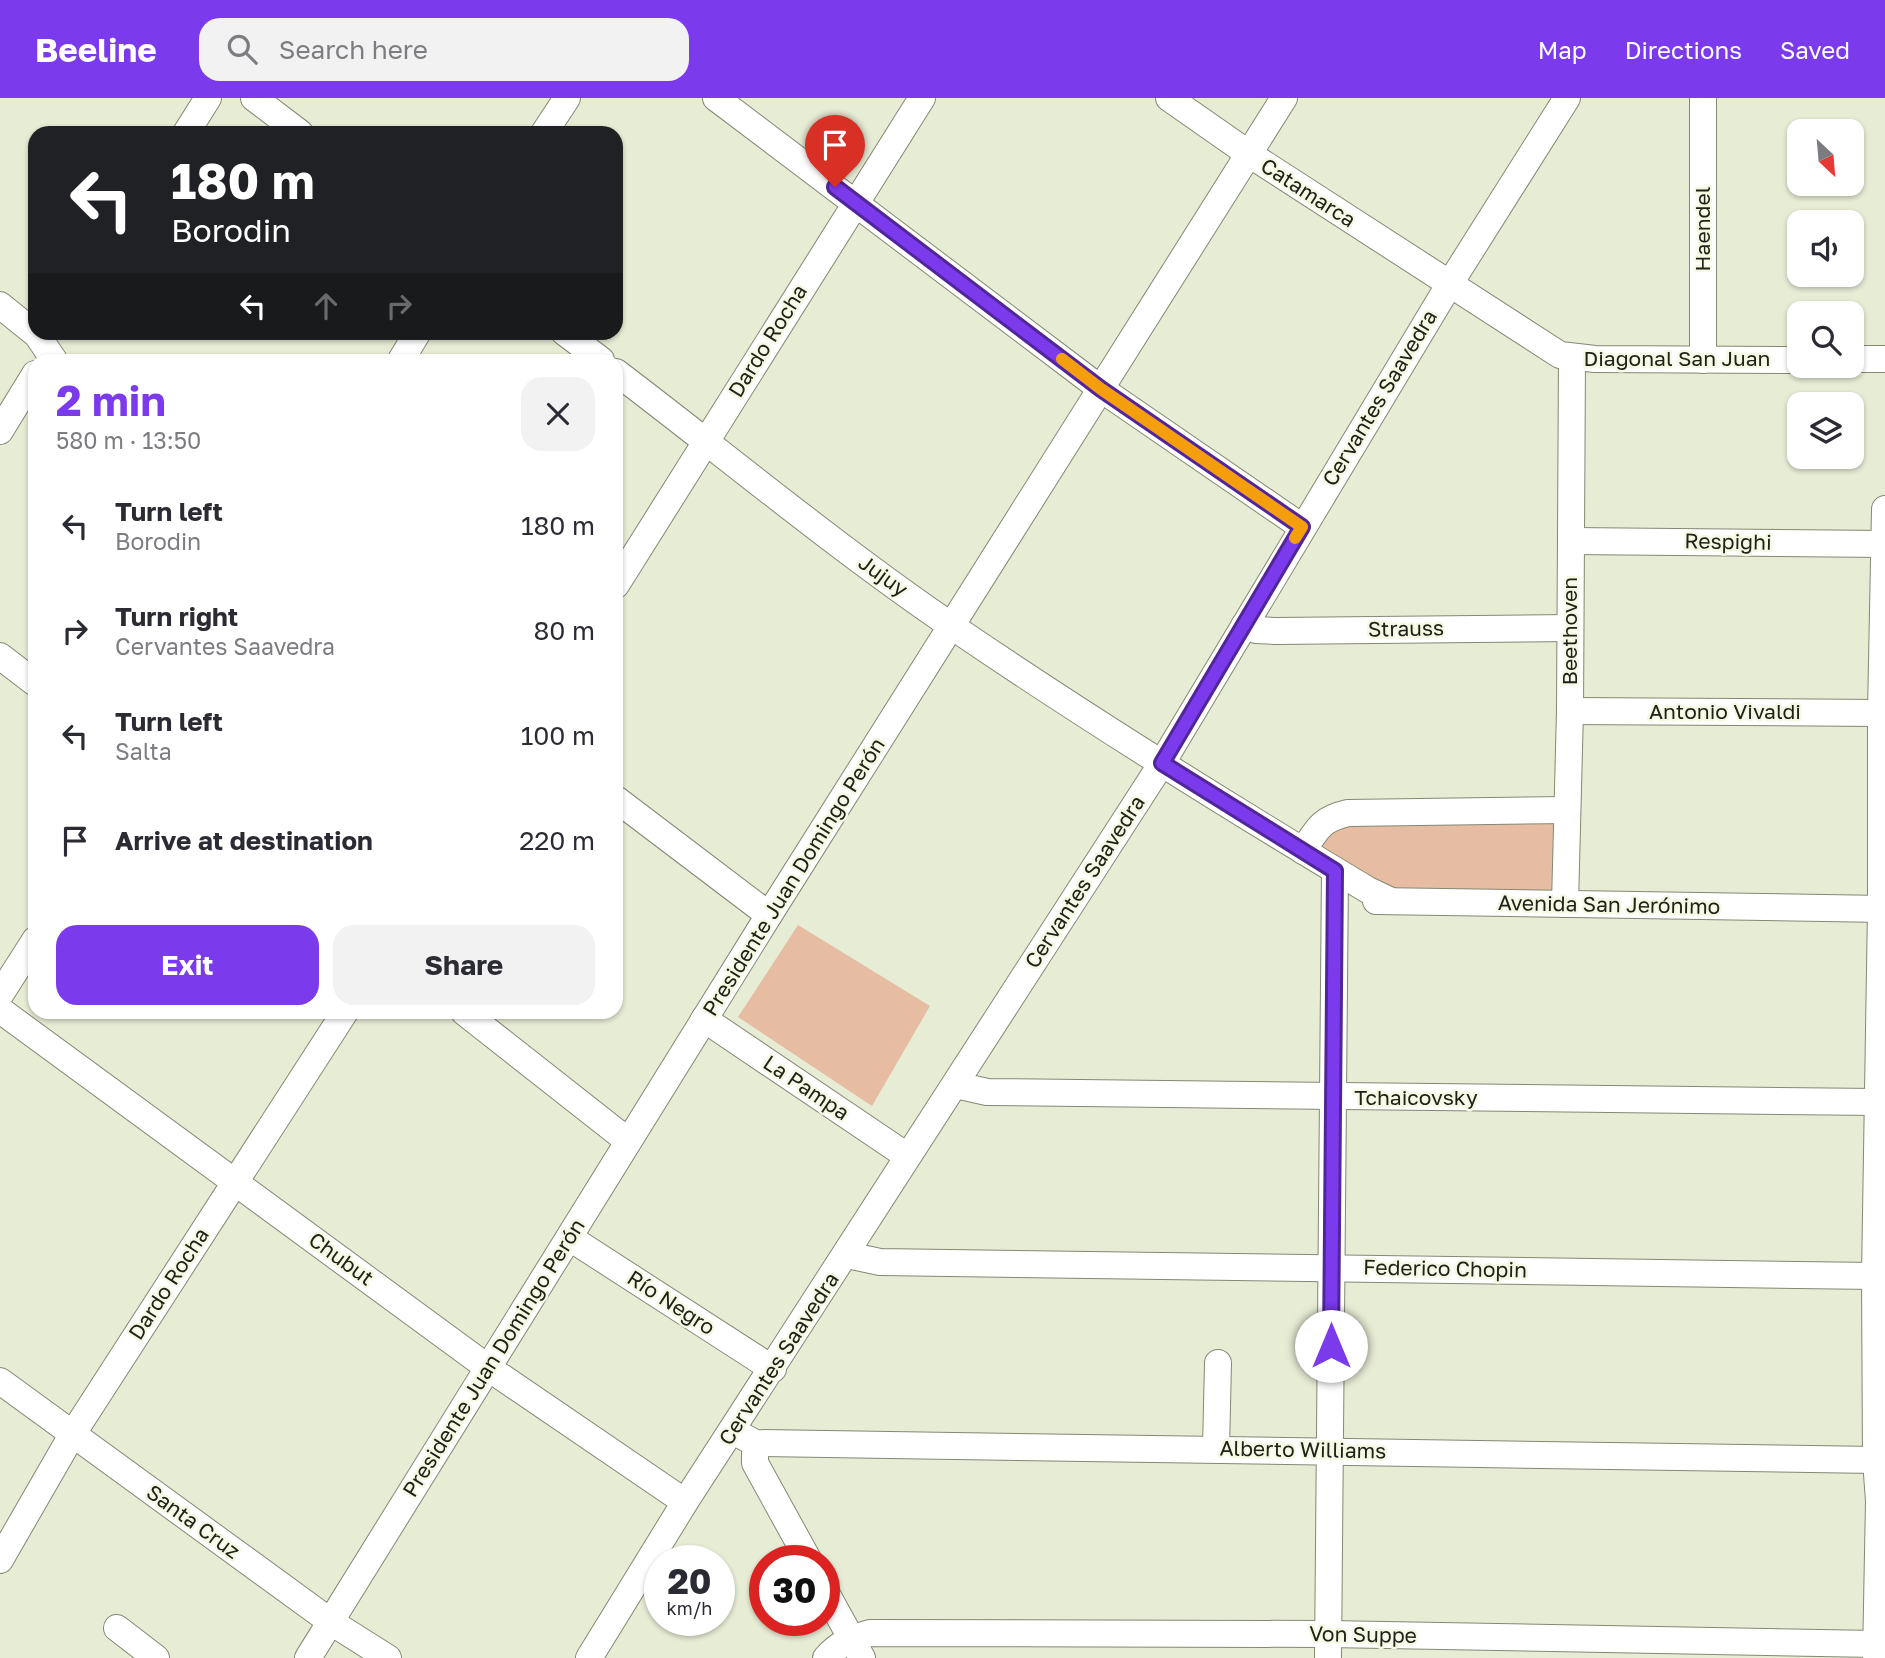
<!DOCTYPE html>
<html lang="en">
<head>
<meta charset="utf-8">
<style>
  body { margin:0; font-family:"Golos Text",sans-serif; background:#f2f2f3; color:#2b2b33; height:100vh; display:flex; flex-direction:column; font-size:26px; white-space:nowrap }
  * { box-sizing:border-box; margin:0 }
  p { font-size:23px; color:#7c7c81 }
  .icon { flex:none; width:38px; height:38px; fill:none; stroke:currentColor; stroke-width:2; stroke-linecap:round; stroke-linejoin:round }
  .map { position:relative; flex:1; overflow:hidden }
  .drawer { position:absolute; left:28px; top:256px; width:595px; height:665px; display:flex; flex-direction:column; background:#fff; border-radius:21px; box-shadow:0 2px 5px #0004 }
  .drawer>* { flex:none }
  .guide { position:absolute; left:28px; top:28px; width:595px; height:214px; border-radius:21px; box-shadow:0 2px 5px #0004; background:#202124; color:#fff; overflow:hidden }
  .needle { width:46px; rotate:154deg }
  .fabs { position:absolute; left:1787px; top:21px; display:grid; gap:14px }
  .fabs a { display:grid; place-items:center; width:77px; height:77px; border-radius:14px; background:#fff; box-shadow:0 2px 5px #0004; font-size:35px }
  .speed { position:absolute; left:644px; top:1447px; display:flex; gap:14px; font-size:35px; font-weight:700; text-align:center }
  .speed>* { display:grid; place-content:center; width:91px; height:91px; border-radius:50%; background:#fff; box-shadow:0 2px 5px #0004; line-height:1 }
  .speed small { font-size:18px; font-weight:400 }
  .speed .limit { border:10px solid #d22; background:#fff; color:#111 }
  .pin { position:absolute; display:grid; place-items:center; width:60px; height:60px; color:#fff; margin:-72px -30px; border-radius:50% 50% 50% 0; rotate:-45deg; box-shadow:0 0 7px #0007 }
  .pin .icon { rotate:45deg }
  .me { position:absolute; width:77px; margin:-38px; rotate:0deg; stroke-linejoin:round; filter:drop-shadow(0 0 5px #0008) }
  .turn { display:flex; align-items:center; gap:24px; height:147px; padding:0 28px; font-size:32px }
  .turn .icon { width:91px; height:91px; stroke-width:2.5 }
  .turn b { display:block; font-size:49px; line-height:60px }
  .lanes { display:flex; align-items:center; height:66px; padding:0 28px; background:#0003; justify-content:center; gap:35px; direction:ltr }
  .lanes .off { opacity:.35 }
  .round { display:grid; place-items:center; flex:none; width:74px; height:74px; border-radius:21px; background:#f2f2f3 }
  .overview { display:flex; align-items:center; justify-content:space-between; height:119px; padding:0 28px }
  h1 { font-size:42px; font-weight:700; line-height:52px; color:#7c3aed }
  .action { display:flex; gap:14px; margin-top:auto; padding:14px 28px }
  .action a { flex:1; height:80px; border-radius:21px; background:#7c3aed; color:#fff; font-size:28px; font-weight:700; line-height:80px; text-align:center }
  .action a+a { background:#f2f2f3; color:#2b2b33 }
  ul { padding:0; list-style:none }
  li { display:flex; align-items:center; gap:21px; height:105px; padding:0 28px }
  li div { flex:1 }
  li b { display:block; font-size:26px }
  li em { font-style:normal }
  header { display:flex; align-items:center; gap:42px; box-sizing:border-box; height:98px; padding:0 35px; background:#7c3aed; color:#fff }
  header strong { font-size:33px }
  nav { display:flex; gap:38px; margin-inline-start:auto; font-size:24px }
  .search { width:490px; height:63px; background:#f2f2f3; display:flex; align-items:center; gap:18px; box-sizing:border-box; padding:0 24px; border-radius:21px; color:#7c7c81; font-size:26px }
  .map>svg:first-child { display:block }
</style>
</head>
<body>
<header>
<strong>Beeline</strong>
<div class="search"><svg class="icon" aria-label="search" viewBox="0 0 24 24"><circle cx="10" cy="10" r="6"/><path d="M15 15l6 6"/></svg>Search here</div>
<nav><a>Map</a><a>Directions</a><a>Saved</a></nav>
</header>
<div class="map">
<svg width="1885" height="1560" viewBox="0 0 1885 1560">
  <rect width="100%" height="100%" fill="#e7ecd5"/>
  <g fill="#e6bda3">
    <polygon points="1558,722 1557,793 1403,794 1318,754 1330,728"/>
    <polygon points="798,827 930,908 872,1008 738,919"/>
  </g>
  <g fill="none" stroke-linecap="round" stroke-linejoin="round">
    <g stroke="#848874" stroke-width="28">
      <g id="minor">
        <polyline points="254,0 300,35"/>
        <polyline points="716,0 1101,291 1302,429"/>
        <polyline points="1169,0 1249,56 1560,257 1595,261 1799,262"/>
        <polyline points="186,35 208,0"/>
        <polyline points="544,35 567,0"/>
        <polyline points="0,207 37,237 54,262"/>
        <polyline points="564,234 601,262"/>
        <polyline points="1852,261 1885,261"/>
        <polyline points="401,262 418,234"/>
        <polyline points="1703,262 1703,0"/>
        <path d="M616,274C728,359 837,450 953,529C1088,621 1228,708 1368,792L1391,803"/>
        <polyline points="0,333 35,276"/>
        <polyline points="1571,443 1885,446"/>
        <polyline points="616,487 922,0"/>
        <polyline points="1244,528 1256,532 1275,533 1570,530"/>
        <polyline points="0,558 35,585"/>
        <polyline points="1570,613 1881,615"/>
        <polyline points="616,701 769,817"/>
        <path d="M1303,753C1317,731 1321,721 1348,715L1567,712"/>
        <polyline points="1376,803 1885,811"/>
        <polyline points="1565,806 1570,613 1572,260"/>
        <polyline points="0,897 35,842"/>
        <polyline points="0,912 487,1269 685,1404"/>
        <polyline points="464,914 628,1043"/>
        <polyline points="704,921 907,1058"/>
        <polyline points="956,987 987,994 1878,1004"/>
        <polyline points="570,1140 773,1271"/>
        <polyline points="847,1157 880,1164 1875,1178"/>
        <polyline points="0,1283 331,1524 388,1560"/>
        <polyline points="733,1333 755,1345 1876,1362"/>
        <polyline points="755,1345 755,1365 809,1463"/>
        <polyline points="1216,1351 1218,1265"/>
        <polyline points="0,1462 72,1337 345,914"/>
        <polyline points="824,1491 862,1560"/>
        <polyline points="117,1530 156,1560"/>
        <polyline points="308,1560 769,817 1284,0"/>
        <polyline points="589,1560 685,1404 1162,665 1449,187 1567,0"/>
        <path d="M826,1560C838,1546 852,1540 870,1535L1328,1536L1876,1546"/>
        <polyline points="1328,1560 1335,773"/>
        <polyline points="1876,1560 1879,1403 1876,1362 1875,1178 1881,811 1881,615 1885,411"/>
      </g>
    </g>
    <use href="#minor" stroke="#fff" stroke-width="26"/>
  </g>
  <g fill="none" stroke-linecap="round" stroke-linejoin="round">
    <g stroke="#51269a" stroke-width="18">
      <polyline id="route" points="835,89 1101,291 1302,429 1162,665 1335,773 1331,1248"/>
    </g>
    <use href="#route" stroke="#7c3aed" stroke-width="12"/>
    <polyline stroke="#f59e0b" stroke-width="12" points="1062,261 1101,291 1302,429 1295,440"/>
  </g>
  <g text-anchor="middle" stroke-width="5" stroke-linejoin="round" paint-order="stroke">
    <g font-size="21" fill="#202119" stroke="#f5f9e3">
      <text transform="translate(1308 95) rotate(33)" y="7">Catamarca</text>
      <text transform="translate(1703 131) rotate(-90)" y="7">Haendel</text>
      <text transform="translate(768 243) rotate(-58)" y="7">Dardo Rocha</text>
      <text x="1677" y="268">Diagonal San Juan</text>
      <text transform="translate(1380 300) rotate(-59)" y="7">Cervantes Saavedra</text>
      <text transform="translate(1728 444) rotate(1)" y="7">Respighi</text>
      <text transform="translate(883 478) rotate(36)" y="7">Jujuy</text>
      <text transform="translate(1406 531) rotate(-1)" y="7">Strauss</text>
      <text transform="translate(1570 533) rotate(-90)" y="7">Beethoven</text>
      <text x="1725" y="621">Antonio Vivaldi</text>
      <text transform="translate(794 779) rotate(-58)" y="7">Presidente Juan Domingo Perón</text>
      <text transform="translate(1085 784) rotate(-57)" y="7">Cervantes Saavedra</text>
      <text transform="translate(1609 807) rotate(1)" y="7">Avenida San Jerónimo</text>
      <text transform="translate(806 990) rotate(34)" y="7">La Pampa</text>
      <text x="1416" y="1007">Tchaicovsky</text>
      <text transform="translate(341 1161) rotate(36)" y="7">Chubut</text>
      <text transform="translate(1445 1171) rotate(1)" y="7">Federico Chopin</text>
      <text transform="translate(169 1186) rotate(-57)" y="7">Dardo Rocha</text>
      <text transform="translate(671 1205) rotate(33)" y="7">Río Negro</text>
      <text transform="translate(494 1260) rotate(-58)" y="7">Presidente Juan Domingo Perón</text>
      <text transform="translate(779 1261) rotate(-57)" y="7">Cervantes Saavedra</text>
      <text transform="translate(1303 1352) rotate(1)" y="7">Alberto Williams</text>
      <text transform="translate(193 1424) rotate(36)" y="7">Santa Cruz</text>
      <text transform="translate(1363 1537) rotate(1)" y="7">Von Suppe</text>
    </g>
  </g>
</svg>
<div class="fabs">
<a><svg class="needle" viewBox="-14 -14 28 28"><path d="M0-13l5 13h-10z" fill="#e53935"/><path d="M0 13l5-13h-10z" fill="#7c7c81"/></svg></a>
<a><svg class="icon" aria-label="sound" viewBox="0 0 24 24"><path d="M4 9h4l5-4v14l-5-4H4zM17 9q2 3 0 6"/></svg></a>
<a><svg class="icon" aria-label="search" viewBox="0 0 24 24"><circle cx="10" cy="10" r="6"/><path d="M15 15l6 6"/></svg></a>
<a><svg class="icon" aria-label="layers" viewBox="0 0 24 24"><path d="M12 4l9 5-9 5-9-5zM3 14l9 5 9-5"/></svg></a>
</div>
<div class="speed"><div>20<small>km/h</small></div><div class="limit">30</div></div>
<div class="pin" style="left:835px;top:89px;background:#d93025"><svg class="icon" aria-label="arrive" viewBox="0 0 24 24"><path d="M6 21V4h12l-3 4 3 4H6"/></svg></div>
<svg class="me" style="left:1331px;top:1248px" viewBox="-20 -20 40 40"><circle r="19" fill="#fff"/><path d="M0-13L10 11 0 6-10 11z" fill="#7c3aed"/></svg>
<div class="guide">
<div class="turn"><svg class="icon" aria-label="left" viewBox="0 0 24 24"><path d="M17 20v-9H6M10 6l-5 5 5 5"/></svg><div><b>180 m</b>Borodin</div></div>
<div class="lanes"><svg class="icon" aria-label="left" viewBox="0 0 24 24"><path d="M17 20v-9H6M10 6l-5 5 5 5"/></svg><svg class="icon off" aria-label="ahead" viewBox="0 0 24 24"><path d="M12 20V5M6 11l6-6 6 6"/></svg><svg class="icon off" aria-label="right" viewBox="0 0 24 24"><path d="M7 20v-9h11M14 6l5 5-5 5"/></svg></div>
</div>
<section class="drawer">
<div class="overview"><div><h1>2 min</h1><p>580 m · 13:50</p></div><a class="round"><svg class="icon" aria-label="close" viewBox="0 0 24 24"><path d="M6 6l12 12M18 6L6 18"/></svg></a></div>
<ul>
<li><svg class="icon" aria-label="left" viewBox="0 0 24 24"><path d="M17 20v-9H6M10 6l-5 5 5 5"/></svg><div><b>Turn left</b><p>Borodin</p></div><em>180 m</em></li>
<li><svg class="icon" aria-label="right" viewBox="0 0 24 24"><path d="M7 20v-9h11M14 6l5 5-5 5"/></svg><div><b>Turn right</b><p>Cervantes Saavedra</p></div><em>80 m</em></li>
<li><svg class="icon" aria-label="left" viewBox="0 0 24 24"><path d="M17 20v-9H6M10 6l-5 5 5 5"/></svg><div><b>Turn left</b><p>Salta</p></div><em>100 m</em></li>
<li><svg class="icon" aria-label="arrive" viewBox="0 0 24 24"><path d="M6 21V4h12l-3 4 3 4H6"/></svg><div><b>Arrive at destination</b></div><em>220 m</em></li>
</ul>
<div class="action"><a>Exit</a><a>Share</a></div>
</section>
</div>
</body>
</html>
